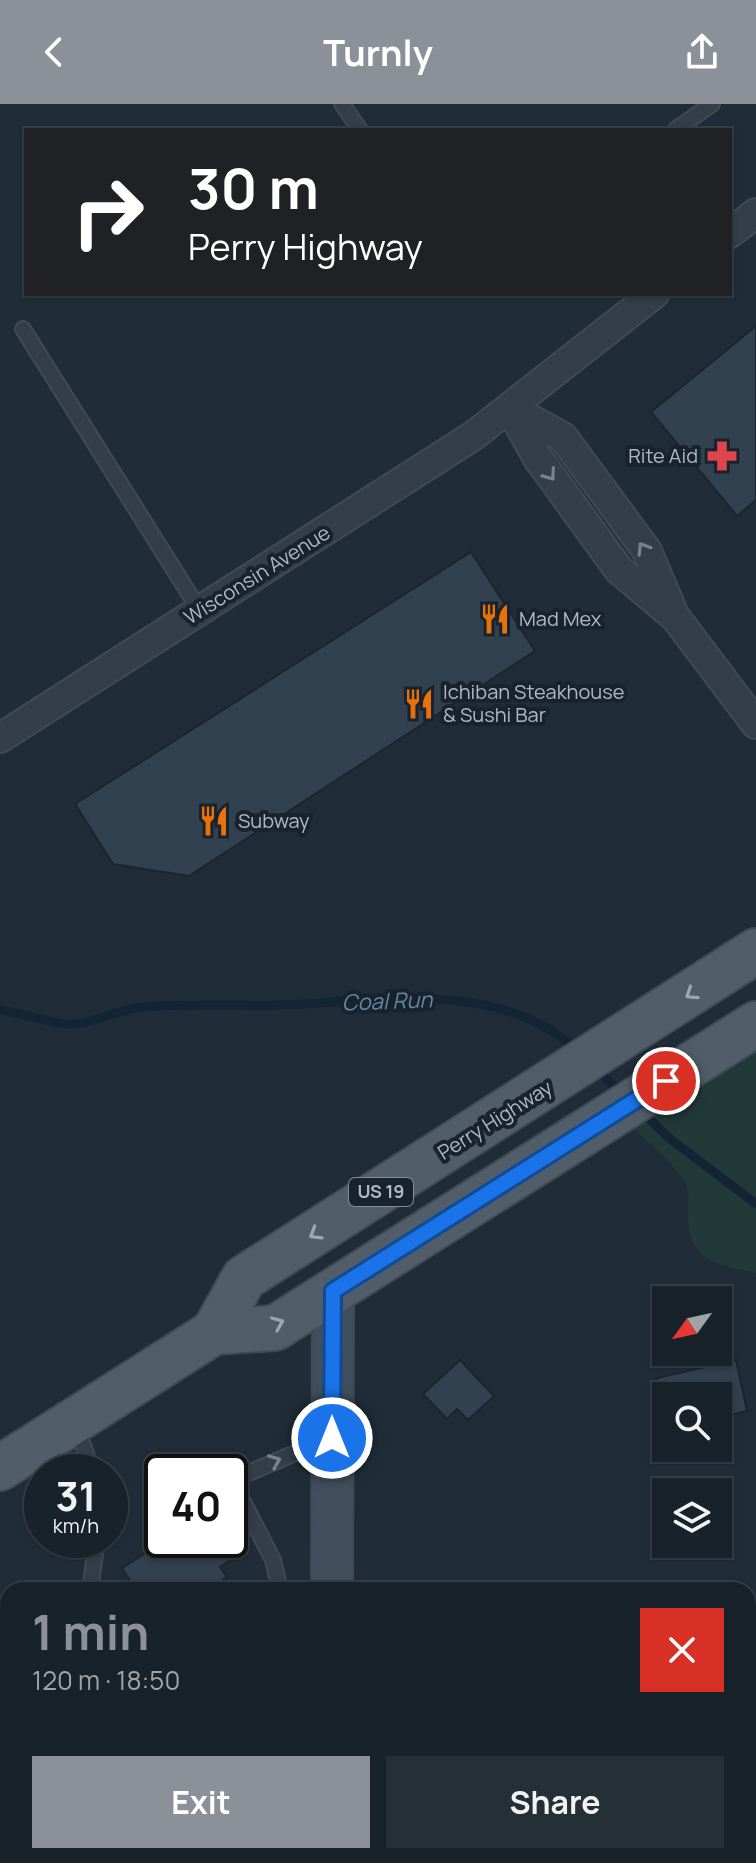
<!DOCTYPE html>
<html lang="en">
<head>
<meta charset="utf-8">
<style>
  body { margin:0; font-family:Manrope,sans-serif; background:#252f36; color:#f1f3f6; height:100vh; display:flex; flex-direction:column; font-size:30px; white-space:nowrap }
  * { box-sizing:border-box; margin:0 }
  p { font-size:26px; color:#9fa4a8 }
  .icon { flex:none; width:44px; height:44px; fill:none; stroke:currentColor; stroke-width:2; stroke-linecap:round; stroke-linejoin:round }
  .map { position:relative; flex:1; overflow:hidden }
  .panel { position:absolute; left:0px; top:1478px; width:756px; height:282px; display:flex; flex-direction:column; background:#18222a; border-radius:24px 24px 0 0; box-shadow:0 2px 6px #0004,0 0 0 2px #363f47 }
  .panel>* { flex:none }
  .top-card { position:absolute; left:24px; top:24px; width:708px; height:168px; border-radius:0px; box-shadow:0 2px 6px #0004,0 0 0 2px #363f47; background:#202124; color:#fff; overflow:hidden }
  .needle { width:52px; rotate:237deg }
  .tools { position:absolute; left:652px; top:1182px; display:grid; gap:16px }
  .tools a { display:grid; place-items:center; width:80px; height:80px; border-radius:0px; background:#18222a; box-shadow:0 2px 6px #0004,0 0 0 2px #363f47; font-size:40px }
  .speed { position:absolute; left:24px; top:1350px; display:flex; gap:16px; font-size:40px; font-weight:700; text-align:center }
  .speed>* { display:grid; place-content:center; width:104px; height:104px; border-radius:50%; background:#18222a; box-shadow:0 2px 6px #0004,0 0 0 2px #363f47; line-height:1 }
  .speed small { font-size:20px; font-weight:400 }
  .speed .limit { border:4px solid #111; border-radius:12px; background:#fff; color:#111 }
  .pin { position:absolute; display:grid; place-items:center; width:68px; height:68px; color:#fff; margin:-34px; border:4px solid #fff; border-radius:50%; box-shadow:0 2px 8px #0007 }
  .me { position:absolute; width:88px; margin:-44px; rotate:0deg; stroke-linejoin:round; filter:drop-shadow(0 0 6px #0008) }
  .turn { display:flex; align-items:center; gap:28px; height:168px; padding:0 32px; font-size:36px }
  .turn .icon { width:104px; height:104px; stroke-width:2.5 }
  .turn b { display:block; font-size:56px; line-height:68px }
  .round { display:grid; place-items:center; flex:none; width:84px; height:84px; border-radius:0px; background:#252f36 }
  .summary { display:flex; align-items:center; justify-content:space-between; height:136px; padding:0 32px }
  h1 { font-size:48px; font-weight:700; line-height:60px; color:#8c9099 }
  .action { display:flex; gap:16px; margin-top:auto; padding:16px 32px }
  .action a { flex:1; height:92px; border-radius:0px; background:#8c9099; color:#fff; font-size:32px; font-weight:700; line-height:92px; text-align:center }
  .action a+a { background:#252f36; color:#f1f3f6 }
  header { display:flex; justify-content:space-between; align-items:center; height:104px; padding:0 32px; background:#8c9099; color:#fff; font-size:36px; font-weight:700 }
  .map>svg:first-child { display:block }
</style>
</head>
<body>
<header><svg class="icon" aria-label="back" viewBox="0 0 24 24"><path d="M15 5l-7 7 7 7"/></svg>Turnly<svg class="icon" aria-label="share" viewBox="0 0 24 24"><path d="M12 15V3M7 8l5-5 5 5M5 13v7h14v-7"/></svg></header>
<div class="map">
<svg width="756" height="1759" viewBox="0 0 756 1759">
  <rect width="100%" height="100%" fill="#202d38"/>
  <path fill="#223939" d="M756,920V1169C718,1160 689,1159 688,1112C688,1102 690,1090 686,1081C671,1053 639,1031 615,1009Z"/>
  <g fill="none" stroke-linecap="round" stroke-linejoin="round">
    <g stroke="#132535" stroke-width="9">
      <path d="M0,906C22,909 43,917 65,920C90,922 118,905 142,903C189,899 236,902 282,901C379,897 502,874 579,948"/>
      <polyline points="596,964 622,990"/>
      <polyline points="642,1008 669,1034 756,1100"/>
    </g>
  </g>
  <g fill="#32414f" stroke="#1b252f" stroke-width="2">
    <polygon points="756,222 756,396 737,412 651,308"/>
    <polygon points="471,448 535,547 189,772 113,760 75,700"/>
    <polygon points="460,1256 494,1292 468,1316 457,1305 447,1315 423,1290"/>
    <polygon points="736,1256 747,1307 718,1314 718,1292 666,1292 666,1315 657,1274"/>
    <polygon points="233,1393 249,1419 230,1432 230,1395"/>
    <polygon points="166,1436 224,1436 233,1454 220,1463 227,1473 207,1486 202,1486 196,1477 182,1486 136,1486 122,1464"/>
    <rect x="748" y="1590" width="8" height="103"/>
    <rect x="371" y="1752" width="31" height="7"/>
    <rect x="479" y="1752" width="108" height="7"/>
  </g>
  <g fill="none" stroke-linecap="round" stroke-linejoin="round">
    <g stroke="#404a55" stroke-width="18">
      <g id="lane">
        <polyline points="342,0 360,26"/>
        <polyline points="675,26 712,0"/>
        <polyline points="23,225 200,507"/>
        <polyline points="76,1320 92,1368"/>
        <polyline points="90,1486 97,1436"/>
        <polyline points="280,1486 273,1456 237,1386 239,1373 328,1335"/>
      </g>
    </g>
    <g stroke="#404a55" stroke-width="32">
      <g id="street">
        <polyline points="730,129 756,109"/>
        <polyline points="510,304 537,353 619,466 676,514 756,620"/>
        <polyline points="510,304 563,333 647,447 672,506"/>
        <polyline points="0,634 473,332 654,190"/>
        <polyline points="748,1528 756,1528"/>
        <polyline points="421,1759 421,1752"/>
      </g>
    </g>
    <g stroke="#404a55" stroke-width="44">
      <g id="secondary">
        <polyline points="332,1486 333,1187"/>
        <polyline points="331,1759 331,1752"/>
      </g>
    </g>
    <g stroke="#404a55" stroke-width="48">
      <g id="primary">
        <polyline points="214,1228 244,1174 756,847"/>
        <polyline points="0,1364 214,1228 275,1224 756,920"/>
      </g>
    </g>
    <use href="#lane" stroke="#333e49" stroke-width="14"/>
    <use href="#street" stroke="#333e49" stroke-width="28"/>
    <use href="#secondary" stroke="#414e5c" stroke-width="40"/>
    <use href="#primary" stroke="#515e69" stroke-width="44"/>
  </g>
  <defs><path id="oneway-chevron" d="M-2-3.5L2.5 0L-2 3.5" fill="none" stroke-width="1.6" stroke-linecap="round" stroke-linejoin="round" transform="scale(2)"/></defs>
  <g stroke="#77828d">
    <use href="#oneway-chevron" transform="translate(550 371) rotate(54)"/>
    <use href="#oneway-chevron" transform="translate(643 444) rotate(-122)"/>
    <use href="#oneway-chevron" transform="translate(275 1357) rotate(-22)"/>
  </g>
  <g stroke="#9ba7b3">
    <use href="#oneway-chevron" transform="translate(691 890) rotate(147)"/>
    <use href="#oneway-chevron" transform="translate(315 1130) rotate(148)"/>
    <use href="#oneway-chevron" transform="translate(278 1219) rotate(-22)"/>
  </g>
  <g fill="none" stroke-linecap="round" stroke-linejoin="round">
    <g stroke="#114b97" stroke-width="20">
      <polyline id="route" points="332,1334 333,1187 666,977"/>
    </g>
    <use href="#route" stroke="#1a73e8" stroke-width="14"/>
  </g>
  <defs>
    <g id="pharmacy-bare" transform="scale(2.4)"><path d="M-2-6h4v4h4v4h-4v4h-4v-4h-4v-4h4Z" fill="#e0444e" stroke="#19232d" stroke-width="2.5" paint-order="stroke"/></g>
    <g id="restaurant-bare" transform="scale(2.4)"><path d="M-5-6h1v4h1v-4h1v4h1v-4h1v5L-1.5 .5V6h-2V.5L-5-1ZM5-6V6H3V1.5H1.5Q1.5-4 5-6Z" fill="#e8710a" stroke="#19232d" stroke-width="2.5" paint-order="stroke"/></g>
  </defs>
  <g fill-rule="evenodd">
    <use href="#pharmacy-bare" x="722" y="352"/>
    <use href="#restaurant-bare" x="495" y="515"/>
    <use href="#restaurant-bare" x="419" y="600"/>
    <use href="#restaurant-bare" x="214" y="717"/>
  </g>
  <g text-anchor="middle" stroke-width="8" stroke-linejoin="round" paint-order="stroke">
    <rect fill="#19232d" stroke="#818c97" stroke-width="2" x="349" y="1074" width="64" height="28" rx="6"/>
    <g font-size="18" font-weight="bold" fill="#aeb9c5">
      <text x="381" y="1094">US 19</text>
    </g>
    <g font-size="20" fill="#aeb9c5" stroke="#19232d" text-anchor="start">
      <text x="698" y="359" text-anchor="end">Rite Aid</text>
      <text x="519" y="522">Mad Mex</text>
      <text x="443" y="595">Ichiban Steakhouse<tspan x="443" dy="23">&amp; Sushi Bar</tspan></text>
      <text x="238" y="724">Subway</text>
    </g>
    <g font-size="20" fill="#aeb9c5" stroke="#19232d">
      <text transform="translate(257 471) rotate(-32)" y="7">Wisconsin Avenue</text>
      <text transform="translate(495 1016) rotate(-32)" y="7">Perry Highway</text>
    </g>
    <g font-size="22" font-style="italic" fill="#6587a6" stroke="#19232d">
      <text transform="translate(387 897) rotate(-2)" y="8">Coal Run</text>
    </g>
  </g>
</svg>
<div class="tools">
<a><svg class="needle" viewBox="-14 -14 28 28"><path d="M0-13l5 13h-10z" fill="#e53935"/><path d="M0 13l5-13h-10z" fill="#9fa4a8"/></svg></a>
<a><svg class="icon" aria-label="search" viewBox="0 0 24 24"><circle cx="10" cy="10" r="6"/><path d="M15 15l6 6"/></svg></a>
<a><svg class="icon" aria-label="layers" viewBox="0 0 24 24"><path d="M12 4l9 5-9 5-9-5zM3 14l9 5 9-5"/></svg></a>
</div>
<div class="speed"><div>31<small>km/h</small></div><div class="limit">40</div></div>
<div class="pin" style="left:666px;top:977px;background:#d93025"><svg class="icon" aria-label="arrive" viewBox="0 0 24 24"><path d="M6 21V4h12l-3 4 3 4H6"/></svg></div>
<svg class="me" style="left:332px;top:1334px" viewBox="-20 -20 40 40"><circle r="17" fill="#1a73e8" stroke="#fff" stroke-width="3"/><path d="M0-11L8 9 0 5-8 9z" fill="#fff"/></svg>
<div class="top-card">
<div class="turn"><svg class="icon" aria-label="right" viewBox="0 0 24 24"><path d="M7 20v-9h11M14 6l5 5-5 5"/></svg><div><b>30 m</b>Perry Highway</div></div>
</div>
<section class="panel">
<div class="summary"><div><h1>1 min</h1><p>120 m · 18:50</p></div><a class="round" style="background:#d93025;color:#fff"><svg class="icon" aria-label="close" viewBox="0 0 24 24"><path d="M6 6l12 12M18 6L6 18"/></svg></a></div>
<div class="action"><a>Exit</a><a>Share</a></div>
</section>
</div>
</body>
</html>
